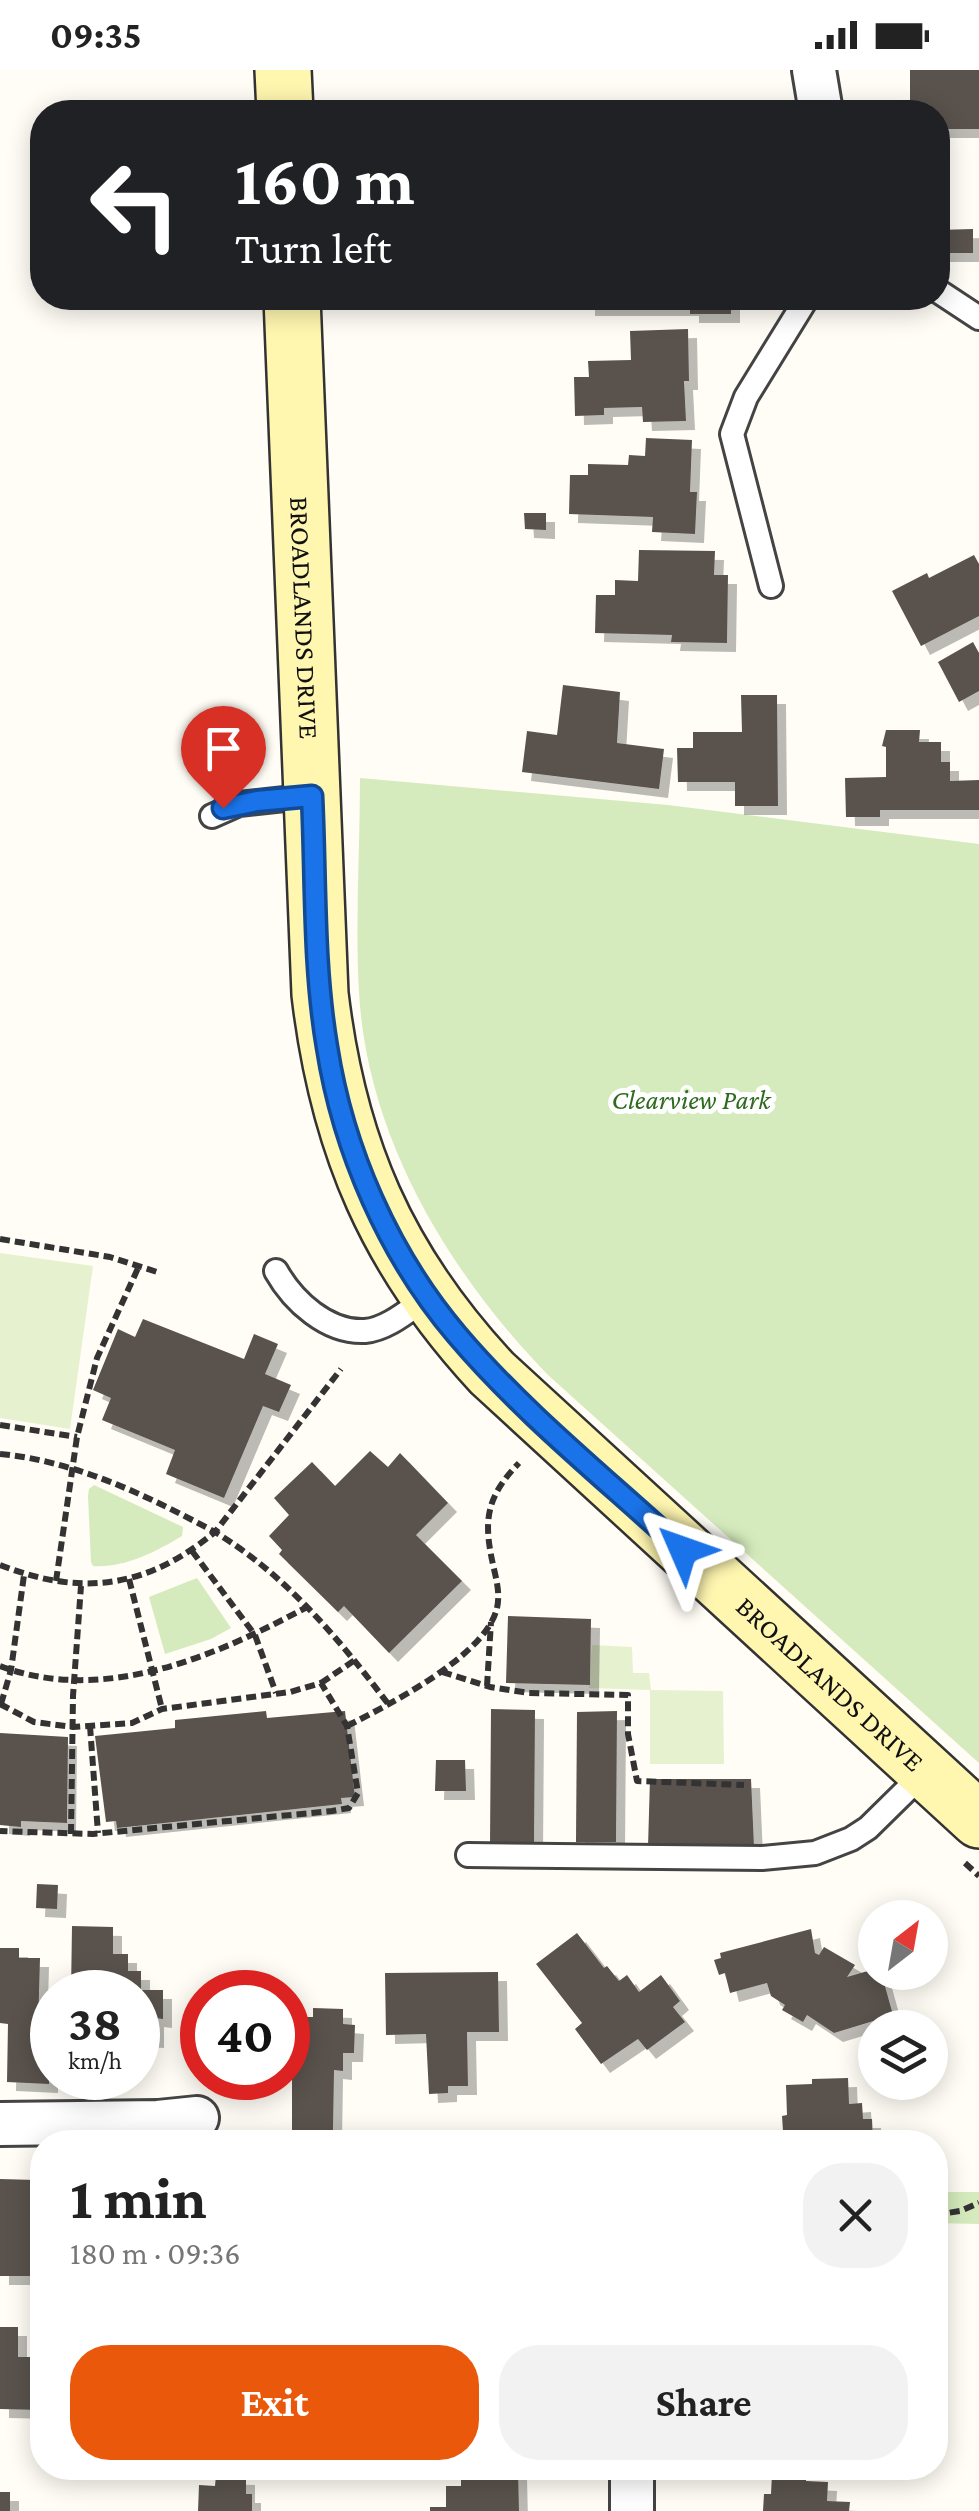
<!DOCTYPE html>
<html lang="en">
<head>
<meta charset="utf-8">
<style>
  body { margin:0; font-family:"Crimson Pro",serif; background:#f2f2f2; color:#222; height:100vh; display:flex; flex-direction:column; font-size:38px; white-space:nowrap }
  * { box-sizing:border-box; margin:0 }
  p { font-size:32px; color:#767676 }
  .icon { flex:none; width:55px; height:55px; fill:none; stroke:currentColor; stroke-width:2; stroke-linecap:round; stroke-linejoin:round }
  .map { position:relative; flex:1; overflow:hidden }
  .sheet { position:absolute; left:30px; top:2060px; width:918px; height:350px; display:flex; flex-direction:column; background:#fff; border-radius:40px; box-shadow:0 5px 25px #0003 }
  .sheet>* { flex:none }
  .hud { position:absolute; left:30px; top:30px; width:920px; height:210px; border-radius:40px; box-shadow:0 5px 25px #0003; background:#202124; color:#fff; overflow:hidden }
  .needle { width:65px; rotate:31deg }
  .buttons { position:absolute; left:858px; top:1830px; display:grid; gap:20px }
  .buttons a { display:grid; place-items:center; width:90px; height:90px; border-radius:50%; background:#fff; box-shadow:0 5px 25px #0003; font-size:50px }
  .speed { position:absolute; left:30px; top:1900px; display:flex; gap:20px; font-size:50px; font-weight:700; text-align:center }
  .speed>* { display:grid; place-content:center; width:130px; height:130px; border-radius:50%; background:#fff; box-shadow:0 5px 25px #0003; line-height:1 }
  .speed small { font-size:25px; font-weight:400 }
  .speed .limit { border:15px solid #d22; background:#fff; color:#111 }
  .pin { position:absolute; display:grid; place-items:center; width:85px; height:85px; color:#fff; margin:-102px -42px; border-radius:50% 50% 50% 0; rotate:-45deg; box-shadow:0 0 10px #0007 }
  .pin .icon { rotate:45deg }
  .me { position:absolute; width:110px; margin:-55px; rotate:313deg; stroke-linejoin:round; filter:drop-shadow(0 0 8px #0008) }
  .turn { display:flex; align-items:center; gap:35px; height:210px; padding:0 40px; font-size:45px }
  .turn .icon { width:130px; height:130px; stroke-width:2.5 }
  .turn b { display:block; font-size:70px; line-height:85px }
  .round { display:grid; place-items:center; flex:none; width:105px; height:105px; border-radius:40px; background:#f2f2f2 }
  .head { display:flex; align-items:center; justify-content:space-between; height:170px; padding:0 40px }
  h1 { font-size:60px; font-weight:700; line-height:75px }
  .action { display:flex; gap:20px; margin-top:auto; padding:20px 40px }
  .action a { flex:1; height:115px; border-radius:40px; background:#ea580c; color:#fff; font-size:40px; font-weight:700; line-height:115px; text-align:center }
  .action a+a { background:#f2f2f2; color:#222 }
  .status { display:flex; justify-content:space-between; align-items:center; height:70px; padding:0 50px; background:#fff; direction:ltr }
  .status svg { height:28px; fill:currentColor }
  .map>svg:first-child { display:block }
</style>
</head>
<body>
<div class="status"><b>09:35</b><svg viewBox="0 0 49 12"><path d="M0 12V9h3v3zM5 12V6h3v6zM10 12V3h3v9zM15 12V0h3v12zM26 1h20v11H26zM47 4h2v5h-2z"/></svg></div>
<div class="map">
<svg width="979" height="2441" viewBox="0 0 979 2441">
  <defs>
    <filter id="shadow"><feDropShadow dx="9" dy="9" stdDeviation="0" flood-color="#0004"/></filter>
  </defs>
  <rect width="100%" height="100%" fill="#fffdf5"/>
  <g fill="#d5ebbd">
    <path d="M360,708L668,735L979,774V1693L548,1305C449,1203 367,1068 359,922C355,852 360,779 360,708Z"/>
    <path d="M94,1415L183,1457L182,1466C155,1482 125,1498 93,1496L91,1492L88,1426L89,1419Z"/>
    <polygon points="197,1508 231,1558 211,1569 165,1584 149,1527"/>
    <polygon points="935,2122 979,2122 979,2154 935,2153"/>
  </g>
  <g fill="#e6f2cf">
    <polygon points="0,1183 93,1196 70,1359 0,1348"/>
    <polygon points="592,1575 632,1577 633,1603 649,1603 651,1620 723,1621 724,1694 650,1694 650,1620 589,1618"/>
  </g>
  <g fill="#5a524d" filter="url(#shadow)">
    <polygon points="910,0 979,0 979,59 938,59 938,42 910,42"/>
    <polygon points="973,159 973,183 938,183 938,160"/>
    <polygon points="586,228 731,228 731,244 690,244 690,237 586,237"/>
    <polygon points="688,259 689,311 684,311 686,351 643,352 642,337 604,338 604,345 575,346 574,307 589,307 588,291 631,290 630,261"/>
    <polygon points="646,368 692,370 690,422 697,422 695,464 652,462 653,447 569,444 570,405 588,405 588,394 628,395 629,385 645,386"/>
    <polygon points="524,443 546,443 546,460 525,459"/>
    <polygon points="639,480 715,481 714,505 728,505 727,573 671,572 672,565 595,563 596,525 615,525 615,510 638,511"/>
    <polygon points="974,485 979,494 979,546 921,576 892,521 927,503 929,508"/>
    <polygon points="973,572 979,583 979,621 959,632 938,592"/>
    <polygon points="563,615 620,622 617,673 664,679 659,719 522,702 527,661 557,665"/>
    <polygon points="741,625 777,625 778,736 735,736 735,712 678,712 677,678 693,678 693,662 742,662"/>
    <polygon points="886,660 920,660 919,672 941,672 941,692 950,692 950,711 979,710 979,740 880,740 880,747 846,747 845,708 886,707 886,677 882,676"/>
    <polygon points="143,1249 244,1289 254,1264 278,1274 265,1304 291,1315 279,1342 263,1336 224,1428 166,1404 175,1380 102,1350 111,1328 93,1320 118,1259 135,1267"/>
    <polygon points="370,1381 388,1397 400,1383 448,1433 416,1465 462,1511 389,1583 344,1536 338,1542 279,1484 282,1480 269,1466 289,1445 274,1428 312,1392 335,1416"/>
    <polygon points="508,1546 591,1549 590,1615 506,1613"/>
    <polygon points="491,1639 535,1640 534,1776 490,1776"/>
    <polygon points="266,1641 267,1648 345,1641 355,1727 341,1728 342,1734 117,1758 116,1751 106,1752 95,1666 175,1658 175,1650"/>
    <polygon points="617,1641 616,1772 576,1772 577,1642"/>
    <polygon points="0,1663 68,1667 67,1753 21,1751 21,1757 0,1755"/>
    <polygon points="436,1690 465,1690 466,1721 435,1721"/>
    <polygon points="650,1709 751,1709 754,1777 648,1777"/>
    <polygon points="37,1814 58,1815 57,1839 36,1838"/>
    <polygon points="72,1856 113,1857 113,1884 128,1884 128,1901 141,1901 141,1920 163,1920 163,1949 155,1948 155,1969 138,1968 138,1922 71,1922"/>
    <polygon points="811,1859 815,1883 819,1885 824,1877 855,1895 847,1907 875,1899 875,1902 881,1902 893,1945 834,1963 807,1945 803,1952 782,1940 785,1935 771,1926 767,1913 730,1923 725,1903 719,1905 714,1890 721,1888 720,1883"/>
    <polygon points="577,1863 604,1898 607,1896 619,1911 627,1905 639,1922 661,1905 680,1931 673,1937 685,1952 647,1980 638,1969 601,1994 575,1959 582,1953 536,1894"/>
    <polygon points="0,1878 19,1878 19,1888 40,1888 38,1958 50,1958 49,2014 7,2012 8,1954 0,1953"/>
    <polygon points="498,1902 499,1962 467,1962 468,2016 448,2016 448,2023 429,2024 426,1964 386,1965 385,1903"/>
    <polygon points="313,1938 343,1939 343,1954 355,1955 354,1983 343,1983 343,2001 334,2000 333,2061 292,2060 292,2002 288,2002 288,1947 313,1947"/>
    <polygon points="848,2008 849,2034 862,2033 863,2049 872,2049 873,2072 752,2072 752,2062 783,2061 782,2046 787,2045 786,2015 812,2014 812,2009"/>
    <polygon points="0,2109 36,2110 36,2121 42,2121 42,2206 0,2206"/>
    <polygon points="0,2257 18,2257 18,2287 42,2287 42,2340 0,2339"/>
    <polygon points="518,2400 519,2441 430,2441 430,2437 446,2437 446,2416 461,2416 461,2401"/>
    <polygon points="772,2404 806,2404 806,2411 828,2412 827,2431 850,2432 849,2441 763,2441 764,2424 771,2424"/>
    <polygon points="216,2405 246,2406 246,2424 252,2424 252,2441 198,2441 199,2415 215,2416"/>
    <rect x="0" y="2422" width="10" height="19"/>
  </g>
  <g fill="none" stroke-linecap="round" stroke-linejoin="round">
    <g stroke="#444" stroke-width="28">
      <g id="lane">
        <polyline points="938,221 979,248"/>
        <polyline points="771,516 732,364 746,327 807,228"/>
        <polyline points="212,746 239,734 312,726"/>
        <path d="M276,1201C293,1231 327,1263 365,1261C388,1259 410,1239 428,1227"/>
        <polyline points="468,1785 762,1788 815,1783 851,1769 868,1758 926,1701"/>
      </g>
    </g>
    <g stroke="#444" stroke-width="48">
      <g id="street">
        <polyline points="814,0 821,42"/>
        <polyline points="0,2054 158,2052 197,2048"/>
        <polyline points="632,2398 632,2441"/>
      </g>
    </g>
    <g stroke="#333" stroke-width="60">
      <g id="secondary">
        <polyline points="283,0 285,42"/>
        <path id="s1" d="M292,228L320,924C338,1076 387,1190 492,1303L979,1750"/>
      </g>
    </g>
    <g stroke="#333" stroke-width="6" stroke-dasharray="10 5" stroke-linecap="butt">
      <polyline points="0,1169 110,1187 157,1202"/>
      <polyline points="0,1355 77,1367"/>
      <path d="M0,1384C76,1391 148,1426 215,1462L341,1299"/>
      <polyline points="192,1481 255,1565 276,1623"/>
      <path d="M0,1495C82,1527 147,1518 215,1462C286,1505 339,1569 389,1635"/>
      <polyline points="129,1509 162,1639"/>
      <polyline points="56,1511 77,1367 97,1288 139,1196"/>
      <path d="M0,1596C104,1635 216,1586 307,1537"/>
      <polyline points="442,1602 490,1617 529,1623 628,1625 628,1664 637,1711 744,1715"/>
      <polyline points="321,1613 355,1590"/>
      <polyline points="487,1616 491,1552"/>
      <polyline points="0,1634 34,1652 73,1657 132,1653 162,1639 290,1622 321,1613 347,1656 358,1723 349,1738 332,1741 93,1764 0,1761"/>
      <polyline points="1,1634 11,1600 24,1505"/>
      <polyline points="90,1656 98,1763"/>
      <path d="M347,1656C388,1635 486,1586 497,1538C500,1525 497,1512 494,1499C483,1452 485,1428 519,1393"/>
      <polyline points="71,1764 73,1626 81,1516"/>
      <polyline points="965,1793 979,1806"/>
      <polyline points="935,2145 960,2141 979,2133"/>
    </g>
    <use href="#lane" stroke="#fff" stroke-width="22"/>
    <use href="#street" stroke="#fff" stroke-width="42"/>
    <use href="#secondary" stroke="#fff6b0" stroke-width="55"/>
  </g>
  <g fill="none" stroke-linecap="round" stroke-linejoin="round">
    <g stroke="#114b97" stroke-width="25">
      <path id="route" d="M223,738L257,731L312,726C316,809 313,895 327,977C343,1080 389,1185 457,1265C524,1344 607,1410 683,1480"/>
    </g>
    <use href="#route" stroke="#1a73e8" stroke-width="18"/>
  </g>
  <g text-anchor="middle" stroke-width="10" stroke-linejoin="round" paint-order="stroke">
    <g font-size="28" fill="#111" stroke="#fff">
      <text dy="10" stroke="none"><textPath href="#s1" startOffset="320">BROADLANDS DRIVE</textPath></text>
      <text dy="10" stroke="none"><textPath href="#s1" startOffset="1580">BROADLANDS DRIVE</textPath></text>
    </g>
    <g font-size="28" font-style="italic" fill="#2f6b1f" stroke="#fff">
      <text x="691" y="1039">Clearview Park</text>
    </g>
  </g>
</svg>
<div class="buttons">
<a><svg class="needle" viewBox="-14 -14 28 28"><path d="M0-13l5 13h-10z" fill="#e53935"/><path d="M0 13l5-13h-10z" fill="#767676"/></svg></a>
<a><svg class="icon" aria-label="layers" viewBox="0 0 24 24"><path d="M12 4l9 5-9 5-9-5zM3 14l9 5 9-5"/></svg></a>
</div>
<div class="speed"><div>38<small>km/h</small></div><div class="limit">40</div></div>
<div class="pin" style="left:223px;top:738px;background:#d93025"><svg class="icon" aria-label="arrive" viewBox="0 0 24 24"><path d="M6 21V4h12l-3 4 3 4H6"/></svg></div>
<svg class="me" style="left:683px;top:1480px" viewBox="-20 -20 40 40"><path d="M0-17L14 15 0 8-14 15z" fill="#1a73e8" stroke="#fff" stroke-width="4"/></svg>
<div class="hud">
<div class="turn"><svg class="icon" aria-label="left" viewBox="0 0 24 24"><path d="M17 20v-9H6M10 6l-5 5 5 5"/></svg><div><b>160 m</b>Turn left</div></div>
</div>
<section class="sheet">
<div class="head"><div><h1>1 min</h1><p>180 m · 09:36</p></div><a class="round"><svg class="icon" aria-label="close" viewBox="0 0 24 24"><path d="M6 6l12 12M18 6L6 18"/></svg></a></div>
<div class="action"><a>Exit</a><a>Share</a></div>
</section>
</div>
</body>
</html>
